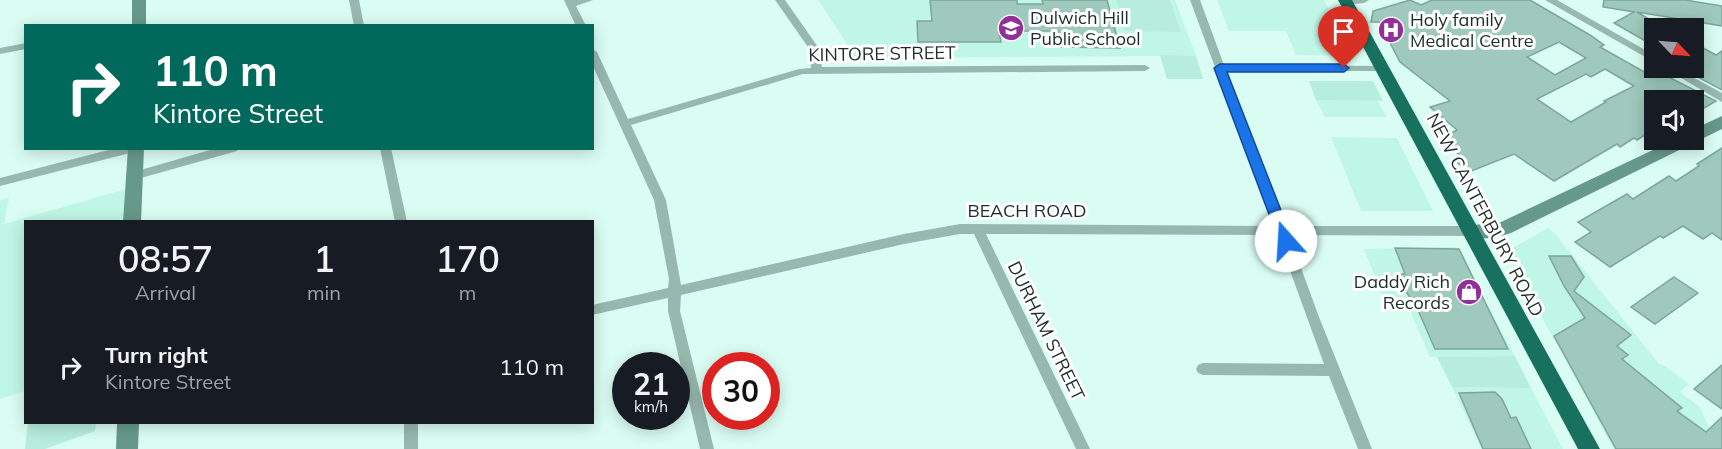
<!DOCTYPE html>
<html lang="en">
<head>
<meta charset="utf-8">
<style>
  body { margin:0; font-family:Mulish,sans-serif; background:#242831; color:#f1f3f6; height:100vh; display:flex; flex-direction:column; font-size:22px; white-space:nowrap }
  * { box-sizing:border-box; margin:0 }
  p { font-size:20px; color:#9ea1a6 }
  .icon { flex:none; width:33px; height:33px; fill:none; stroke:currentColor; stroke-width:2; stroke-linecap:round; stroke-linejoin:round }
  .map { position:relative; flex:1; overflow:hidden }
  .sheet { position:absolute; left:24px; top:220px; width:570px; height:204px; display:flex; flex-direction:column; background:#171b24; border-radius:0px; box-shadow:0 3px 15px #0003 }
  .sheet>* { flex:none }
  .hud { position:absolute; left:24px; top:24px; width:570px; height:126px; border-radius:0px; box-shadow:0 3px 15px #0003; background:#00695c; color:#fff; overflow:hidden }
  .needle { width:39px; rotate:115deg }
  .controls { position:absolute; left:1644px; top:18px; display:grid; gap:12px }
  .controls a { display:grid; place-items:center; width:60px; height:60px; border-radius:0px; background:#171b24; box-shadow:0 3px 15px #0003; font-size:30px }
  .speed { position:absolute; left:612px; top:352px; display:flex; gap:12px; font-size:30px; font-weight:700; text-align:center }
  .speed>* { display:grid; place-content:center; width:78px; height:78px; border-radius:50%; background:#171b24; box-shadow:0 3px 15px #0003; line-height:1 }
  .speed small { font-size:15px; font-weight:400 }
  .speed .limit { border:9px solid #d22; background:#fff; color:#111 }
  .pin { position:absolute; display:grid; place-items:center; width:51px; height:51px; color:#fff; margin:-62px -26px; border-radius:50% 50% 50% 0; rotate:-45deg; box-shadow:0 0 6px #0007 }
  .pin .icon { rotate:45deg }
  .me { position:absolute; width:66px; margin:-33px; rotate:341deg; stroke-linejoin:round; filter:drop-shadow(0 0 4px #0008) }
  .turn { display:flex; align-items:center; gap:21px; height:126px; padding:0 30px; font-size:27px }
  .turn .icon { width:78px; height:78px; stroke-width:2.5 }
  .turn b { display:block; font-size:42px; line-height:51px }
  .eta { display:flex; justify-content:space-evenly; align-items:center; height:102px; text-align:center }
  .eta b { font-size:36px; font-weight:600; line-height:42px }
  ul { padding:0; list-style:none }
  li { display:flex; align-items:center; gap:18px; height:90px; padding:0 30px }
  li div { flex:1 }
  li b { display:block; font-size:22px }
  li em { font-style:normal }
  .map>svg:first-child { display:block }
</style>
</head>
<body>
<div class="map">
<svg width="1722" height="449" viewBox="0 0 1722 449">
  <rect width="100%" height="100%" fill="#dafdf3"/>
  <g fill="#c0f6e6">
    <polygon points="818,0 1175,0 1196,56 856,58"/>
    <polygon points="1217,0 1324,0 1353,56 1296,55 1286,31 1229,31"/>
    <polygon points="1316,100 1377,100 1387,117 1325,117"/>
    <polygon points="1331,137 1397,138 1433,211 1361,211"/>
    <polygon points="129,188 126,222 26,222 25,391 0,399 0,200 9,198 4,224"/>
    <polygon points="1548,228 1557,236 1659,364 1665,366 1689,384 1680,392 1700,407 1716,445 1711,449 1614,449 1506,252"/>
    <polygon points="1456,247 1515,356 1430,357 1405,299 1384,300 1364,249"/>
    <polygon points="1452,387 1531,388 1563,449 1482,449"/>
  </g>
  <g fill="#b7eddd">
    <polygon points="1116,0 1170,0 1181,32 1125,31"/>
    <polygon points="1160,55 1196,56 1203,79 1167,79"/>
    <polygon points="1309,81 1373,81 1383,101 1316,100"/>
    <polygon points="1515,356 1531,388 1452,387 1437,357"/>
    <polygon points="28,423 96,423 95,431 45,449 25,449"/>
  </g>
  <g fill="#9ec9bc" stroke="#7ca699" stroke-width="1.5" fill-rule="evenodd">
    <polygon points="930,0 1017,0 1017,4 1043,4 1042,0 1107,0 1120,48 1061,47 1058,31 999,31 1001,42 918,42 917,21 932,21"/>
    <path d="M1410,0L1421,5L1432,0H1530L1590,35L1604,45L1600,47L1646,73L1653,69L1716,101L1694,114V100H1654V129L1637,140L1634,138L1620,147L1617,144L1554,181L1514,154L1469,172L1454,160L1461,156L1453,150L1457,147L1444,137L1457,130L1430,107L1450,101L1400,62L1379,22H1371L1373,11ZM1559,42L1586,58L1555,75L1527,57ZM1605,69L1634,86L1604,101L1606,102L1571,122L1537,99L1586,74L1591,77Z"/>
    <polygon points="1604,0 1685,0 1722,6 1722,26 1637,12 1654,22 1654,46 1614,23 1634,12 1603,7"/>
    <polygon points="1694,43 1716,55 1722,51 1722,90 1694,75"/>
    <polygon points="1722,148 1722,240 1712,233 1703,239 1683,226 1663,238 1660,236 1610,267 1575,242 1591,232 1578,222 1627,194 1633,199 1669,176 1676,181 1699,166 1697,164"/>
    <polygon points="1395,248 1459,249 1508,349 1435,349 1418,310 1407,293 1404,292 1396,274 1405,274"/>
    <polygon points="1549,256 1571,256 1584,277 1574,291 1631,335 1617,346 1628,355 1622,359 1682,408 1677,411 1706,432 1722,417 1722,449 1616,449 1554,336 1585,318 1564,286"/>
    <polygon points="1674,277 1698,293 1655,324 1631,307"/>
    <polygon points="1722,365 1722,409 1694,389"/>
    <polygon points="1495,392 1502,399 1511,418 1516,417 1531,449 1483,449 1459,393"/>
  </g>
  <g fill="none" stroke-linecap="round" stroke-linejoin="round">
    <g fill="#97b8ae" fill-rule="evenodd">
      <polygon points="349,0 359,0 364,26 354,26"/>
      <polygon points="564,0 593,0 576,6 586,26 576,26"/>
      <polygon points="775,0 785,0 818,47 822,67 1145,65 1150,68 1145,71 803,74 631,125 666,200 681,285 904,234 960,224 1274,226 1190,0 1200,0 1224,65 1386,66 1387,68 1386,70 1382,71 1227,71 1286,226 1470,226 1474,228 1476,231 1474,234 1470,236 1289,235 1319,317 1372,449 1358,449 1329,376 1203,375 1198,373 1196,369 1198,365 1203,363 1324,364 1277,235 986,234 1090,449 1076,449 974,234 960,234 904,244 681,295 680,311 714,449 700,449 668,311 668,298 592,315 592,305 668,288 669,279 654,200 592,64 592,49 597,52 628,119 799,69 811,68 808,47"/>
      <polygon points="1347,0 1369,0 1364,3 1343,5 1343,1"/>
      <polygon points="1545,0 1557,0 1654,55 1654,62"/>
      <polygon points="26,43 26,49 0,54 0,48"/>
      <polygon points="1664,68 1676,68 1722,93 1722,102"/>
      <polygon points="116,148 139,148 134,152 0,186 0,178"/>
      <polygon points="217,148 238,148 237,151 134,180 128,176 130,173"/>
      <polygon points="380,148 391,148 407,222 395,222"/>
      <rect x="404" y="423" width="14" height="26"/>
    </g>
    <g fill="#67998b" fill-rule="evenodd">
      <rect x="132" y="0" width="14" height="26"/>
      <path d="M1722,116V129L1511,233C1496,238 1479,241 1464,236L1461,231L1464,226L1501,222L1674,140H1694V129Z"/>
      <polygon points="128,148 144,148 141,222 123,222"/>
      <polygon points="117,423 139,423 138,449 116,449"/>
    </g>
    <polygon fill="#18715e" fill-rule="evenodd" points="1338,0 1352,0 1600,449 1578,449"/>
  </g>
  <polygon fill="#1a73e8" stroke="#114b97" stroke-width="1.5" points="1220,64 1344,64 1349,68 1344,72 1227,72 1293,241 1291,245 1281,245 1279,241 1214,68"/>
  <defs>
    <g id="school-disc" transform="scale(1.35)"><circle r="9.5" fill="#913098" stroke="#fff"/><path d="M0-5L7-2L0 1L-7-2ZM-4 1L0 2.5L4 1V4Q0 6-4 4Z" fill="#fff"/></g>
    <g id="hospital-disc" transform="scale(1.35)"><circle r="9.5" fill="#913098" stroke="#fff"/><path d="M-5-5h3v3.5h4V-5h3V5h-3V1.5h-4V5h-3Z" fill="#fff"/></g>
    <g id="shop-disc" transform="scale(1.35)"><circle r="9.5" fill="#913098" stroke="#fff"/><path d="M-5-2.5h2.3a2.7 3.5 0 0 1 5.4 0H5L5.5 6h-11ZM-1.5-2.5h3a1.5 2.3 0 0 0-3 0Z" fill="#fff"/></g>
  </defs>
  <g fill-rule="evenodd">
    <use href="#school-disc" x="1011" y="28"/>
    <use href="#hospital-disc" x="1391" y="30"/>
    <use href="#shop-disc" x="1469" y="292"/>
  </g>
  <g text-anchor="middle" stroke-width="6" stroke-linejoin="round" paint-order="stroke">
    <g font-size="18" fill="#1c2d28" stroke="#fff" text-anchor="start">
      <text x="1030" y="24">Dulwich Hill<tspan x="1030" dy="21">Public School</tspan></text>
      <text x="1410" y="26">Holy family<tspan x="1410" dy="21">Medical Centre</tspan></text>
      <text x="1450" y="288" text-anchor="end">Daddy Rich<tspan x="1450" dy="21">Records</tspan></text>
    </g>
    <g font-size="18" fill="#1c2d28" stroke="#fff">
      <text transform="translate(882 54) rotate(-1)" y="6">KINTORE STREET</text>
      <text x="1027" y="217">BEACH ROAD</text>
      <text transform="translate(1485 215) rotate(62)" y="6">NEW CANTERBURY ROAD</text>
      <text transform="translate(1046 331) rotate(64)" y="6">DURHAM STREET</text>
    </g>
  </g>
</svg>
<div class="controls">
<a><svg class="needle" viewBox="-14 -14 28 28"><path d="M0-13l5 13h-10z" fill="#e53935"/><path d="M0 13l5-13h-10z" fill="#9ea1a6"/></svg></a>
<a><svg class="icon" aria-label="sound" viewBox="0 0 24 24"><path d="M4 9h4l5-4v14l-5-4H4zM17 9q2 3 0 6"/></svg></a>
</div>
<div class="speed"><div>21<small>km/h</small></div><div class="limit">30</div></div>
<div class="pin" style="left:1344px;top:68px;background:#d93025"><svg class="icon" aria-label="arrive" viewBox="0 0 24 24"><path d="M6 21V4h12l-3 4 3 4H6"/></svg></div>
<svg class="me" style="left:1286px;top:241px" viewBox="-20 -20 40 40"><circle r="19" fill="#fff"/><path d="M0-13L10 11 0 6-10 11z" fill="#1a73e8"/></svg>
<div class="hud">
<div class="turn"><svg class="icon" aria-label="right" viewBox="0 0 24 24"><path d="M7 20v-9h11M14 6l5 5-5 5"/></svg><div><b>110 m</b>Kintore Street</div></div>
</div>
<section class="sheet">
<div class="eta">
<div><b>08:57</b><p>Arrival</p></div>
<div><b>1</b><p>min</p></div>
<div><b>170</b><p>m</p></div>
</div>
<ul>
<li><svg class="icon" aria-label="right" viewBox="0 0 24 24"><path d="M7 20v-9h11M14 6l5 5-5 5"/></svg><div><b>Turn right</b><p>Kintore Street</p></div><em>110 m</em></li>
</ul>
</section>
</div>
</body>
</html>
